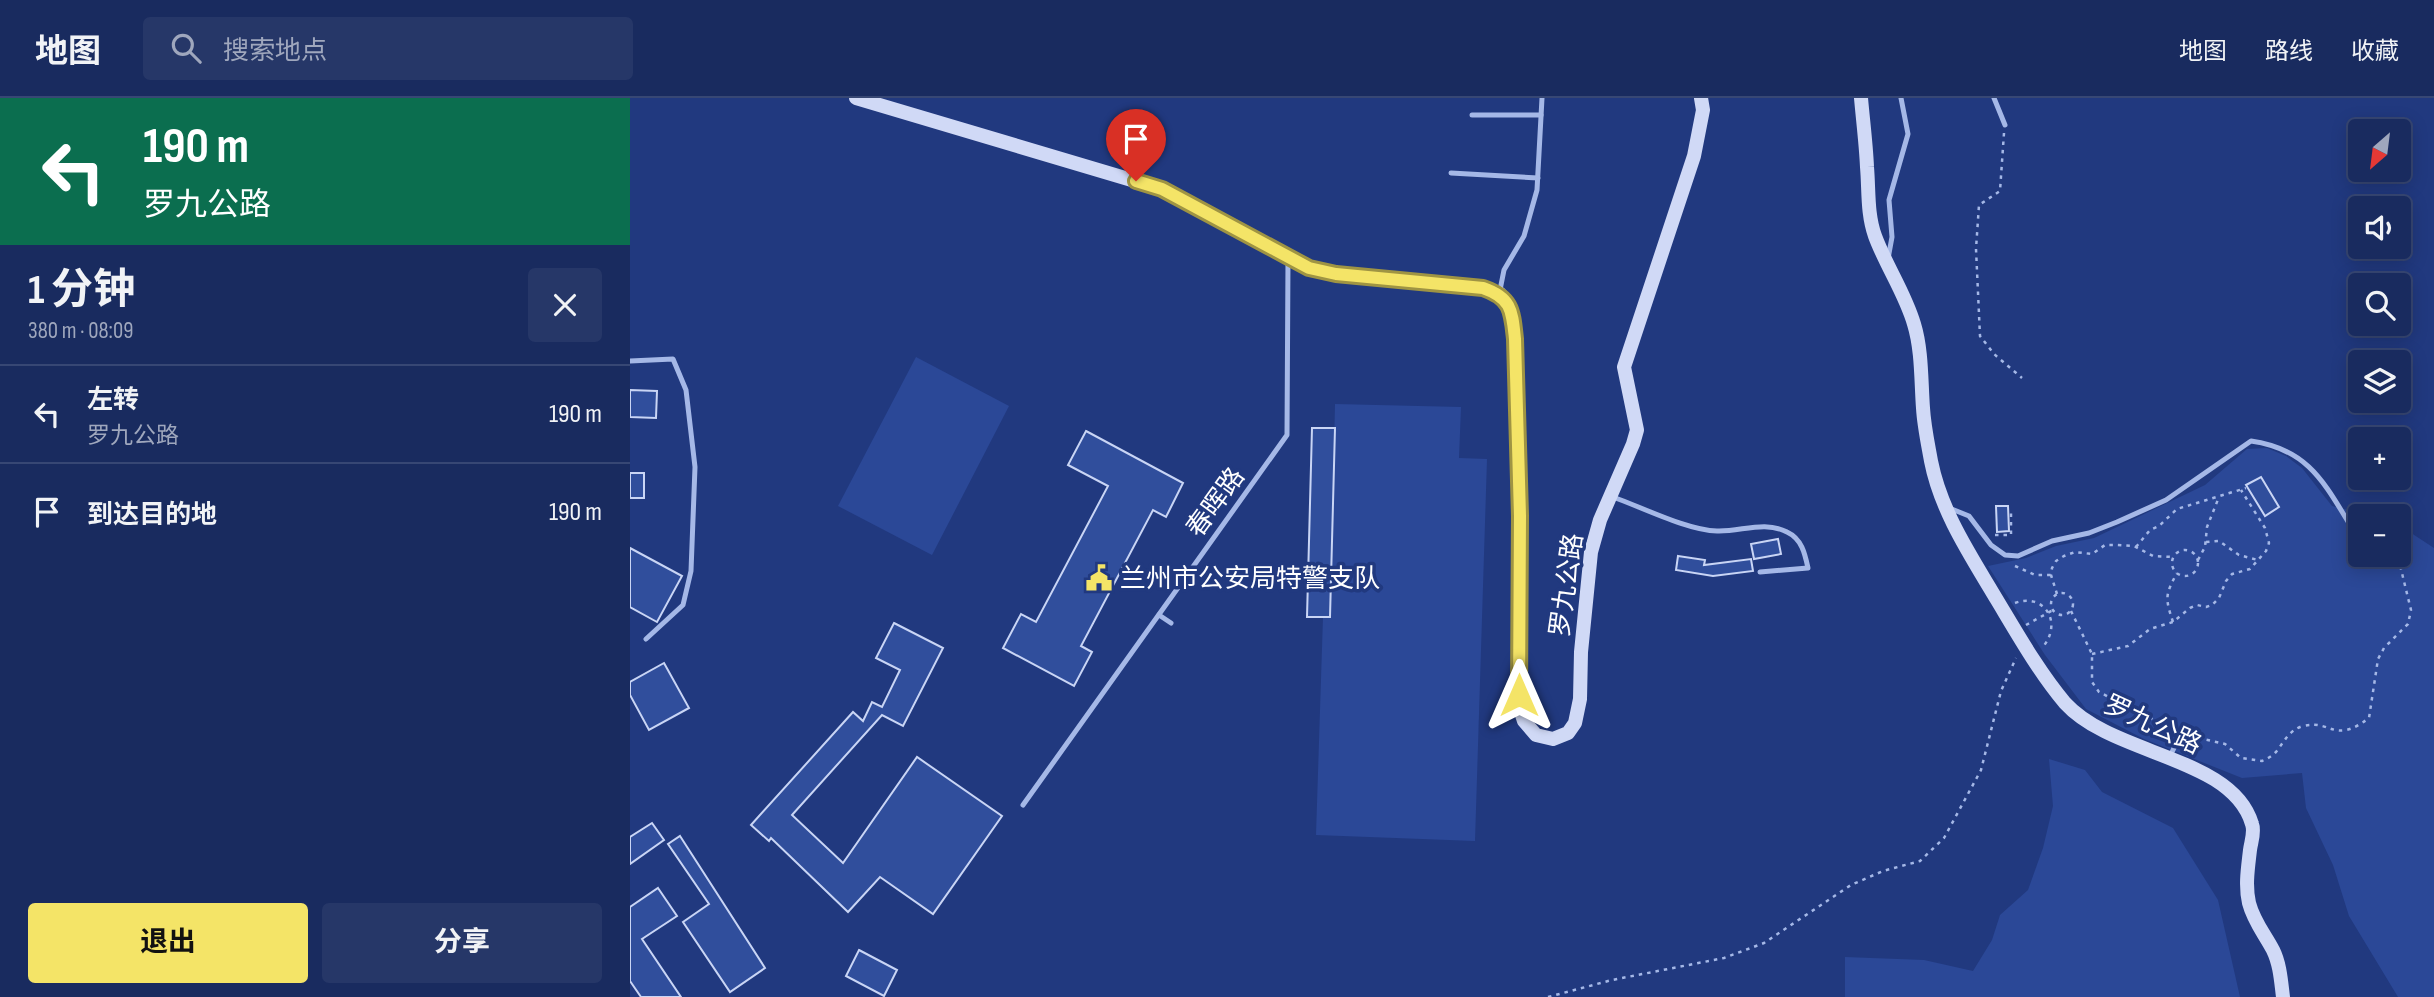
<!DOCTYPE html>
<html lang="zh">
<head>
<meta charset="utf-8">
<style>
  body { margin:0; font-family:"Sofia Sans Condensed","Noto Sans SC",sans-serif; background:#263768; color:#f1f3f6; height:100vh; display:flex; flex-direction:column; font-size:26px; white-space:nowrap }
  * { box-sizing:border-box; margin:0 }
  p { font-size:23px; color:#9fa7bd }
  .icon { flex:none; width:38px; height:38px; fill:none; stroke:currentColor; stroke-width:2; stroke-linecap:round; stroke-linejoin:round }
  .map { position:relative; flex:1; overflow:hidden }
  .drawer { display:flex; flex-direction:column; background:#192b5f; width:630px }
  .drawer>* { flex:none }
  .banner { background:#0b6e4f; color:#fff; overflow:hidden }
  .needle { width:46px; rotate:208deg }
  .buttons { position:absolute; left:1718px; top:21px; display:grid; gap:14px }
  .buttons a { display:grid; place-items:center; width:63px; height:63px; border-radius:7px; background:#192b5f; box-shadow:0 4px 18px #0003,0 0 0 2px #374774; font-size:35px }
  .pin { position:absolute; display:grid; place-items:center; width:60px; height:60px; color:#fff; margin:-72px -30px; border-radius:50% 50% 50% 0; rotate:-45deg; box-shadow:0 0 7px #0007 }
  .pin .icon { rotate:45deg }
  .me { position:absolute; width:77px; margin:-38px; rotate:0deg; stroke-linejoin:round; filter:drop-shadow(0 0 5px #0008) }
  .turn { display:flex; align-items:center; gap:24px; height:147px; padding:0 28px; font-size:32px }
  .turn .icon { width:91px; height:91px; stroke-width:2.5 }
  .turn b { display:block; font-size:49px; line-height:60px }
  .round { display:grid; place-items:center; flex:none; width:74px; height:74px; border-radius:7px; background:#263768 }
  .overview { display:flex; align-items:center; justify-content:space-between; height:119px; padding:0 28px }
  h1 { font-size:42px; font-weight:700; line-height:52px }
  .cta { display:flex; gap:14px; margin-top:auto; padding:14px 28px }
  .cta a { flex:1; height:80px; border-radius:7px; background:#f4e467; color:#111; font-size:28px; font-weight:700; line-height:80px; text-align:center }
  .cta a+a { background:#263768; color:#f1f3f6 }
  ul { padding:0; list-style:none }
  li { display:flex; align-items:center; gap:21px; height:98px; padding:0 28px; border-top:2px solid #374774 }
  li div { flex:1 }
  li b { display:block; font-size:26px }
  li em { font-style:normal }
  header { display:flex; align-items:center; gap:42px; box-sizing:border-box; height:98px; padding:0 35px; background:#192b5f; border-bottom:2px solid #374774 }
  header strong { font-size:33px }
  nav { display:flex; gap:38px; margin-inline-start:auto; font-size:24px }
  .search { width:490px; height:63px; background:#263768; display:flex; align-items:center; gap:18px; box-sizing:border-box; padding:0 24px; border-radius:7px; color:#9fa7bd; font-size:26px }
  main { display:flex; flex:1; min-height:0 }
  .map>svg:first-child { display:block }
</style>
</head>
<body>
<header>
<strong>地图</strong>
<div class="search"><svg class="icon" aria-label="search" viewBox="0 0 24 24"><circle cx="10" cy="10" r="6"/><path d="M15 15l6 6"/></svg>搜索地点</div>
<nav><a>地图</a><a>路线</a><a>收藏</a></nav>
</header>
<main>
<section class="drawer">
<div class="banner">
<div class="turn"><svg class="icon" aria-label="left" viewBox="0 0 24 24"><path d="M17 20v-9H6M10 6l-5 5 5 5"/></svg><div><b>190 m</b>罗九公路</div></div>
</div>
<div class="overview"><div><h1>1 分钟</h1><p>380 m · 08:09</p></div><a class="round"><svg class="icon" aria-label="close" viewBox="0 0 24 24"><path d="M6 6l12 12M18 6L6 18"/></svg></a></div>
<ul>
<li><svg class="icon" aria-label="left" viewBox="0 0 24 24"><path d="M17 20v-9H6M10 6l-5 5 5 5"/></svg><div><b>左转</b><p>罗九公路</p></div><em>190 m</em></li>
<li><svg class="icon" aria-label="arrive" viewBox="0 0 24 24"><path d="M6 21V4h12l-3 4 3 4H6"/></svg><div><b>到达目的地</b></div><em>190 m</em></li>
</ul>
<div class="cta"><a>退出</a><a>分享</a></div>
</section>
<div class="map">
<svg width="1804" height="899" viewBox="0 0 1804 899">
  <rect width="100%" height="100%" fill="#21397f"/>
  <g fill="#2b4897">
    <polygon points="286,259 379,308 302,457 208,408"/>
    <polygon points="705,306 831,309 829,360 857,361 845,743 686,737 693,519 700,519"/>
    <polygon points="1637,350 1656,358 1672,370 1702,408 1742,418 1731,418 1731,457 1769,457 1769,427 1804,450 1804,899 1768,899 1719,818 1703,767 1676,710 1672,675 1612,680 1514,641 1456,611 1415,557 1358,468 1396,460 1426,448 1464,440 1575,387 1617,351"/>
    <polygon points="1419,661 1455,672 1472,694 1543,730 1588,802 1610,899 1215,899 1215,859 1294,862 1343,873 1362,842 1370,817 1398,792 1413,750 1423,708"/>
  </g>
  <g fill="#304e9c" stroke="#c9d5f5" stroke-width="2">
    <polygon points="0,292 27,293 26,320 0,319"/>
    <polygon points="682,330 705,330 700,519 677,519"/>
    <polygon points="456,333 553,385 536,419 523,412 451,548 462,554 444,588 373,550 391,516 406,524 478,388 438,367"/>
    <rect x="0" y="375" width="14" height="25"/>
    <polygon points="1631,379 1649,409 1635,418 1616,387"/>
    <polygon points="1366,408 1378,408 1379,433 1367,434"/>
    <polygon points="1148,441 1151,456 1124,461 1121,446"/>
    <polygon points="0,450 52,478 27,524 0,509"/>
    <polygon points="1048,458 1075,462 1074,467 1121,461 1123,473 1083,478 1046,472"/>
    <polygon points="264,525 313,550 273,628 252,617 162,717 213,765 287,659 372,718 303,816 250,779 218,814 141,740 139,743 121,727 223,614 233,623 242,604 252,609 270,572 246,560"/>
    <polygon points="34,565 59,610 19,632 0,597 0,584"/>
    <polygon points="22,725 34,742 0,766 0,739"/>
    <polygon points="50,738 135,870 100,894 53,824 79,806 38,746"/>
    <polygon points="28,790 47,818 12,841 51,899 11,899 0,883 0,809"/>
    <polygon points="229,852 267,872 254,898 216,878"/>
  </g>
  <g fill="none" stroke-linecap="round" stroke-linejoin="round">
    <g stroke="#a5b8e7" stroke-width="2.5" stroke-dasharray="3.5 5" stroke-linecap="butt">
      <polyline points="1374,35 1370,93 1349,107 1346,151 1350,238 1364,256 1392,280"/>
      <polyline points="1365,437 1381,437 1381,411"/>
      <polyline points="1576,444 1589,443 1609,457 1628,462"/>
      <polyline points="1506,449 1520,432 1529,428 1547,411 1616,390"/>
      <circle cx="1555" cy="465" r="13"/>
      <polyline points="1568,462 1575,449 1577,429 1589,399"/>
      <polyline points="1385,468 1405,477 1421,477"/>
      <circle cx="1432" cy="506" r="11"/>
      <polyline points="1427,496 1421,477 1422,470 1426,463 1434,458 1445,454 1462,456 1475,447 1487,447 1504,448 1523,458 1543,459"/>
      <path d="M1385,505C1414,494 1434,525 1412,550"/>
      <polyline points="1441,513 1462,556 1462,584 1469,594 1544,632"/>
      <path d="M1543,524C1535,500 1535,497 1547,475"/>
      <polyline points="1396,527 1423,512"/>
      <polyline points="1462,556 1498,548 1520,531 1543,524 1560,510 1567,507 1576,509 1582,507 1589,500 1596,483 1602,476 1620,471 1636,453 1639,445 1635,430 1611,392"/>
      <path d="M1560,638L1595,646L1611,660L1632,663C1637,661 1642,658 1646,654C1654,644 1659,632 1673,628C1702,621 1703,647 1739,620L1748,561L1754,550L1778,526L1781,512L1769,463L1765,457"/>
      <polyline points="918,899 982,882 1094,860 1134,845 1221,787 1253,773 1290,763 1314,740 1351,672 1371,593 1386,560"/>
    </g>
    <g stroke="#a5b8e7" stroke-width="5">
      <polyline points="1364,0 1375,27"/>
      <polyline points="842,17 911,17"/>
      <polyline points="821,75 908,80"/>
      <polyline points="1258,161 1262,139 1259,102 1278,36 1271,0"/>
      <polyline points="870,192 874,172 894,138 907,92 912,0"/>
      <polyline points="0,263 43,261 56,292 65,369 61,473 53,507 16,541"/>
      <path d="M983,399C1011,409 1059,433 1087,433C1111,434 1134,422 1157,434C1172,441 1175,456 1178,470L1130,474"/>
      <path d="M1319,410L1339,418L1361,447L1375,457L1388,458L1422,443L1459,435L1487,424L1536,402L1621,343C1684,352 1697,392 1729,441"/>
      <polyline points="529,517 541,525"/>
      <polyline points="1540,658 1551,636"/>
      <polyline points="393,707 657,337 658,162"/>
    </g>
    <g stroke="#d0d9f6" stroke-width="14">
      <polyline points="226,0 532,91 679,170 706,176 841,188 869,195 877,204 883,218 885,241 890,418 890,611 894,623 906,637 923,641 938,635 945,625 950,601 951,554 961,454 970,422 1003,346 1007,332 994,269 1064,58 1073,12 1071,0"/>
      <path d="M1231,0C1233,23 1236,46 1237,69C1239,92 1237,116 1245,138C1256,168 1275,195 1284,226C1292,252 1291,283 1293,310C1294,328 1298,346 1301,363C1311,414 1341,458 1367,502C1388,537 1409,574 1435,605C1483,658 1602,658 1622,726C1625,734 1621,744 1620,752C1618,770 1615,787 1619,805C1624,824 1634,835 1643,852C1650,866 1651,883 1653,899"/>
    </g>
  </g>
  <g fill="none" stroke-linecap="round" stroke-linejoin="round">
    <g stroke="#9f9443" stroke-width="18">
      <path id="route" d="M506,83L532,91L679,170L706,176L853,190C882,200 882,213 885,241L890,418L889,597"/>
    </g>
    <use href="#route" stroke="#f4e467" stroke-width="12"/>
  </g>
  <defs>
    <g id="civic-bare" transform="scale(2.1)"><path d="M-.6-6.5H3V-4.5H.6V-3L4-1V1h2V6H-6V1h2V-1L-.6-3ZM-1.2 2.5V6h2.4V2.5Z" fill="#f4e467" stroke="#21397f" stroke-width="2.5" paint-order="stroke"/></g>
  </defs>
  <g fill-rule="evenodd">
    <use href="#civic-bare" x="469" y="480"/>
  </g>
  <g text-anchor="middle" stroke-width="7" stroke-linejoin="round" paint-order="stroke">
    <g font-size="26" fill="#fff" stroke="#21397f">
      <text transform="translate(585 404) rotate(-54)" y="9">春晖路</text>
      <text transform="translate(936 487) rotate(-82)" y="9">罗九公路</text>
      <text transform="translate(1523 626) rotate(25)" y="9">罗九公路</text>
    </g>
    <g font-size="26" fill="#fff" stroke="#21397f" text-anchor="start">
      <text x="490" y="489">兰州市公安局特警支队</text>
    </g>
  </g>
</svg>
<div class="buttons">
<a><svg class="needle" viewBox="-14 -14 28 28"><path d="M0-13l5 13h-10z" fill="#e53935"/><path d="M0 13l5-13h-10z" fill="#9fa7bd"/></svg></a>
<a><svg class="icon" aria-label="sound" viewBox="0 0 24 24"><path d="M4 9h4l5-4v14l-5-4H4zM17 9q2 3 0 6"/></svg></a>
<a><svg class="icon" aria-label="search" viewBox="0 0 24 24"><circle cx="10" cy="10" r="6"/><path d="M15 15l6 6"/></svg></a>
<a><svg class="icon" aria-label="layers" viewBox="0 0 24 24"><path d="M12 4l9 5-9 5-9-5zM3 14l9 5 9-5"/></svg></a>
<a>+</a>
<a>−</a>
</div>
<div class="pin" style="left:506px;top:83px;background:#d93025"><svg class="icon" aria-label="arrive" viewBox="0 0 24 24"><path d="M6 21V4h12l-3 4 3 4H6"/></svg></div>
<svg class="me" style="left:889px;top:597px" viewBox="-20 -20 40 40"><path d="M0-17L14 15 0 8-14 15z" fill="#f4e467" stroke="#fff" stroke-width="4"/></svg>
</div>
</main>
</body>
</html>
